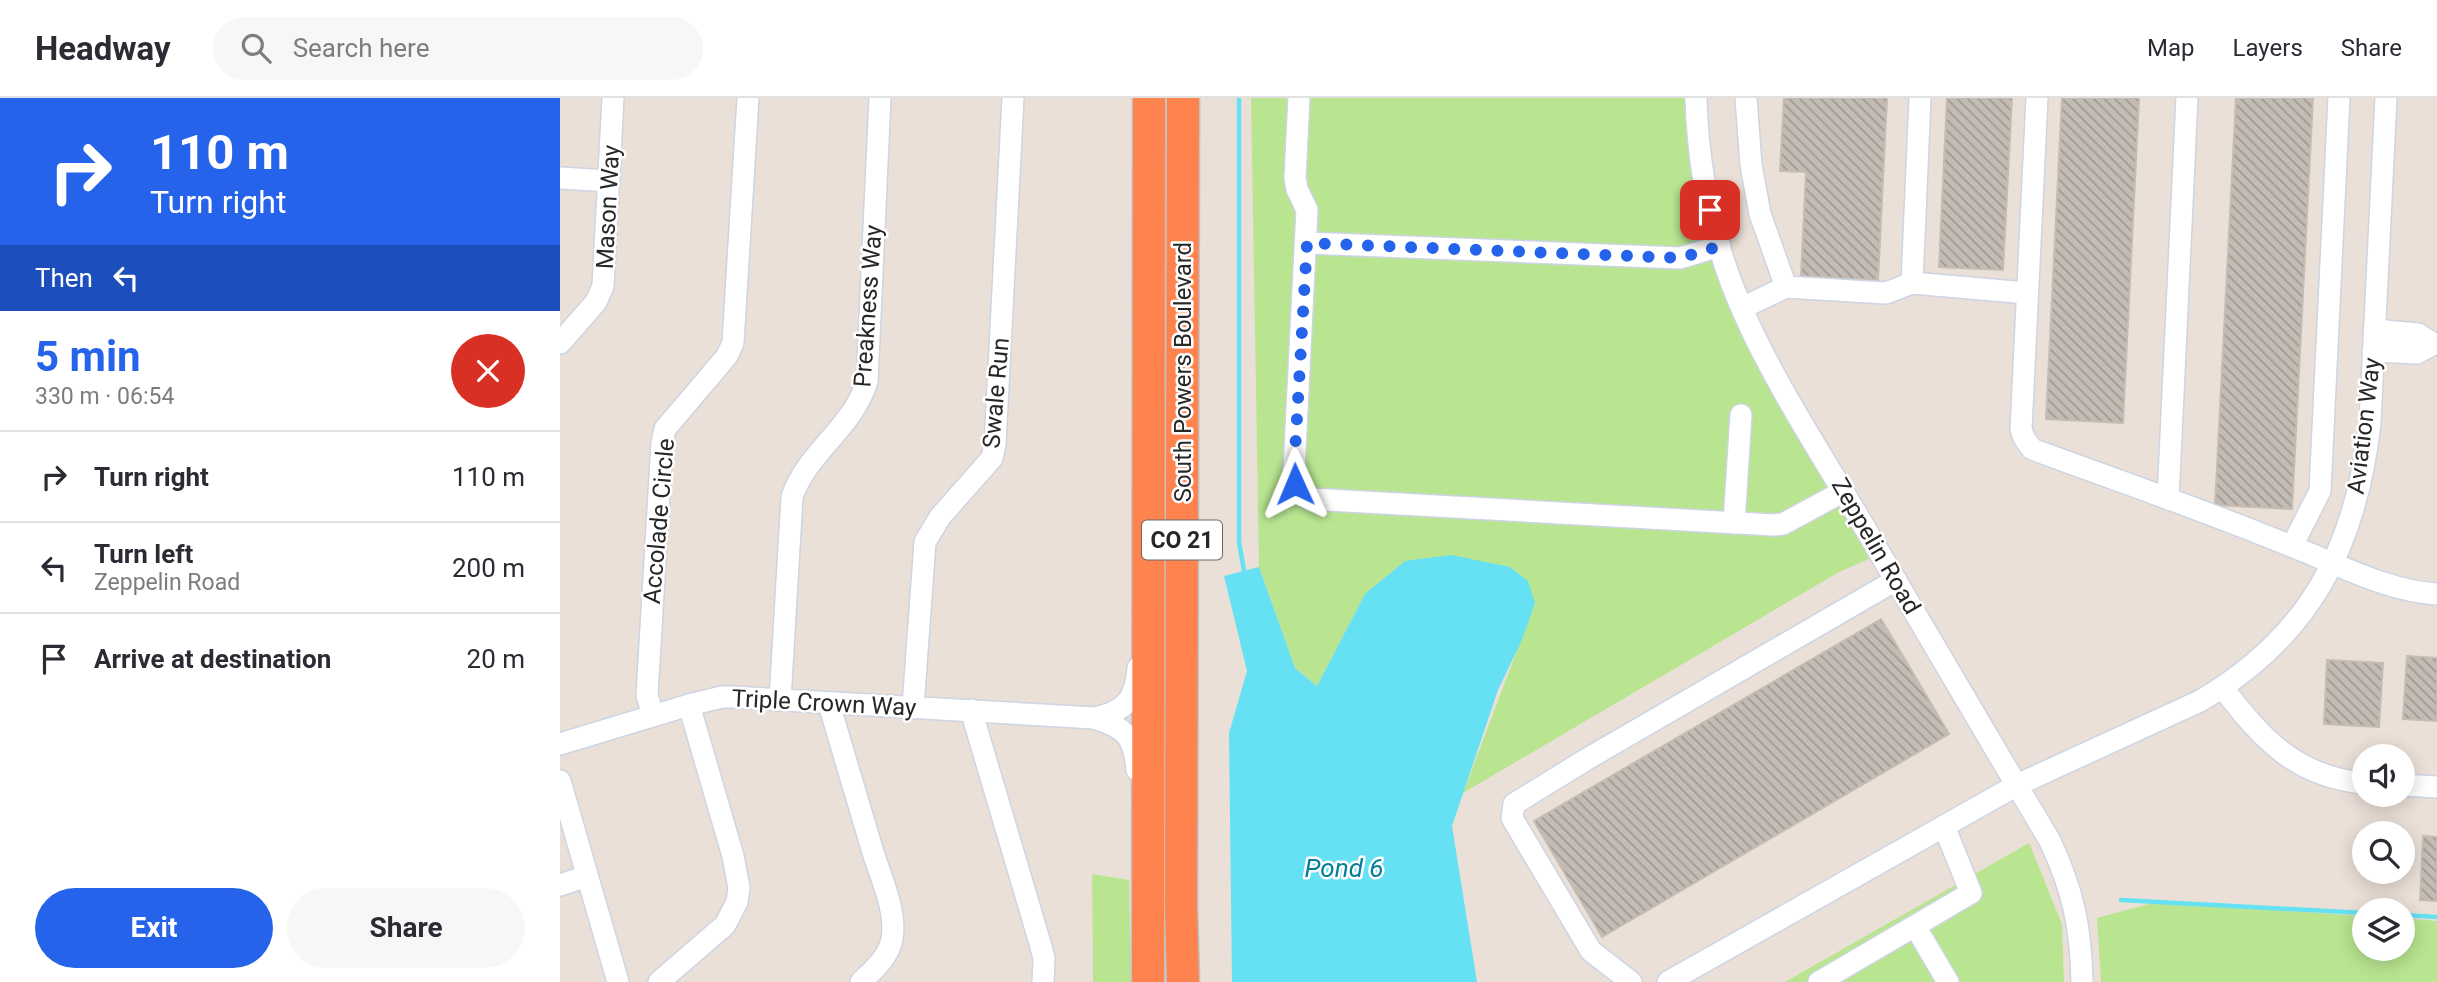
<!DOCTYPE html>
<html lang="en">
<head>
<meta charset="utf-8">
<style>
  body { margin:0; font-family:Roboto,sans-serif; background:#f7f7f7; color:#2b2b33; height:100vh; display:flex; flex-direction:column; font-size:26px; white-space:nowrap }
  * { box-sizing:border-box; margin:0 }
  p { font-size:23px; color:#7c7c81 }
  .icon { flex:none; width:38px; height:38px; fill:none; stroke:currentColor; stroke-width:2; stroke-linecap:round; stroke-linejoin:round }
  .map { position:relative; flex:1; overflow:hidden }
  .side { display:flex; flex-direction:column; background:#fff; width:560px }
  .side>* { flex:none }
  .guide { background:#2563eb; color:#fff; overflow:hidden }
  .buttons { position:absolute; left:1792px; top:646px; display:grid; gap:14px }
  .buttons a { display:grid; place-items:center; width:63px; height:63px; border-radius:50%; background:#fff; box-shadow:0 4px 18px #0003; font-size:35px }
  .pin { position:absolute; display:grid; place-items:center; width:60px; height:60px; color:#fff; margin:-30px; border-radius:14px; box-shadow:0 4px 10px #0006 }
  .me { position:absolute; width:77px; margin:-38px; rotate:359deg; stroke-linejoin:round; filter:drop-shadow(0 0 5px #0008) }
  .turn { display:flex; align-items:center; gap:24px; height:147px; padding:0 35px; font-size:32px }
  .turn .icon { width:91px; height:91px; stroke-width:2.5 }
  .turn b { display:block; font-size:49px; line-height:60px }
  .then { display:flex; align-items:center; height:66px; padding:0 35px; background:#0003; gap:14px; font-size:26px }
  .round { display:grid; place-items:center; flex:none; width:74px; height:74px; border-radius:37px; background:#f7f7f7 }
  .summary { display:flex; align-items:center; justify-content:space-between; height:119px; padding:0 35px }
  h1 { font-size:42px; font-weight:700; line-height:52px; color:#2563eb }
  .button { display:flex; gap:14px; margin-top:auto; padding:14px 35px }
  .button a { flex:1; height:80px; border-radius:42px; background:#2563eb; color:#fff; font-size:28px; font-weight:700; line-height:80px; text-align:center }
  .button a+a { background:#f7f7f7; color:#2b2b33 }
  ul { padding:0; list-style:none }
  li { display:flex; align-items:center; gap:21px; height:91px; padding:0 35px; border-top:2px solid #e1e1e2 }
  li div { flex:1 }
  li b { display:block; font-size:26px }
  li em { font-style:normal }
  header { display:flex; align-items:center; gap:42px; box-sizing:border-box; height:98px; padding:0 35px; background:#fff; border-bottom:2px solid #e1e1e2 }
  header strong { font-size:33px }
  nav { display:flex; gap:38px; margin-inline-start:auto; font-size:24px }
  .search { width:490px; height:63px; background:#f7f7f7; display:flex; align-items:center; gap:18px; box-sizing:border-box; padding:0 24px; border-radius:38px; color:#7c7c81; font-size:26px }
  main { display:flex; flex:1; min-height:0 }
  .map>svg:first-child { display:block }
</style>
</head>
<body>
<header>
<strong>Headway</strong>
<div class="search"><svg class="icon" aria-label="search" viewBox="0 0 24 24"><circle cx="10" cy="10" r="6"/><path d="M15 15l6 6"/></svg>Search here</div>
<nav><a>Map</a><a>Layers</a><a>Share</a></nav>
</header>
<main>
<section class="side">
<div class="guide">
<div class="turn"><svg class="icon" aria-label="right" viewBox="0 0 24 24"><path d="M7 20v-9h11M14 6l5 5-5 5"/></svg><div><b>110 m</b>Turn right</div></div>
<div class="then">Then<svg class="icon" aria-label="left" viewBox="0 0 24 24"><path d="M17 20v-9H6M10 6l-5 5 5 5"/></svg></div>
</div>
<div class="summary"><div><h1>5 min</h1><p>330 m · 06:54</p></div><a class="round" style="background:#d93025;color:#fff"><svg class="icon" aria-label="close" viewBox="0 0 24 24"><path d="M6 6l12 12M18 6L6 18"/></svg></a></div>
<ul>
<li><svg class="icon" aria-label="right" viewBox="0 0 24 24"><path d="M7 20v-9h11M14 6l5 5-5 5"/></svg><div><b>Turn right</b></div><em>110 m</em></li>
<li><svg class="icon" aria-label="left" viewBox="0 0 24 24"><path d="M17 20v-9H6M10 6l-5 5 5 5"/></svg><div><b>Turn left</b><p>Zeppelin Road</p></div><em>200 m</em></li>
<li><svg class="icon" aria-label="arrive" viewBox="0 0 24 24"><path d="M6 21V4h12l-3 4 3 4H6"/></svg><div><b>Arrive at destination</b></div><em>20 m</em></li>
</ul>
<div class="button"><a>Exit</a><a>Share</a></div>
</section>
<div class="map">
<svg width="1877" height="884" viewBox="0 0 1877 884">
  <defs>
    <pattern id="building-back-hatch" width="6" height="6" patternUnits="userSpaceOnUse" patternTransform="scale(1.75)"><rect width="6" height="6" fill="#c2bcb4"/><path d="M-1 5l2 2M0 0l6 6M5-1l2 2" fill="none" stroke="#9e9992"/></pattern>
  </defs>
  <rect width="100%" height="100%" fill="#ebe0d8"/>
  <g fill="#b9e591">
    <polygon points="691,0 1137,0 1154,129 1311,460 1279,474 903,695 975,505 805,496 757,588 735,570 699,469"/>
    <polygon points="1469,745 1502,826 1504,884 1225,884"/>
    <polygon points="532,776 569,782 571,884 533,884"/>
    <polygon points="1596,804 1804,818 1804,850 1843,850 1843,820 1877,823 1877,884 1541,884 1537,820"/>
  </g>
  <polygon fill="#65e1f3" points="891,457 950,469 968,483 975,505 961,544 938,592 892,728 917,884 672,884 669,635 687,573 664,478 699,469 735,570 757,588 805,496 845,463"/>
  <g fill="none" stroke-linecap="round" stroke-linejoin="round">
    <g stroke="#65e1f3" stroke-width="4.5">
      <polyline points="679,0 679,444 685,478"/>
      <polyline points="1561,802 1804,815"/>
      <polyline points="1843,817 1877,819"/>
    </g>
  </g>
  <g fill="url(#building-back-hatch)" stroke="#c6bcb2" stroke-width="2">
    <polygon points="1224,0 1327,0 1318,182 1241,178 1246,74 1220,73"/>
    <polygon points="1387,0 1452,0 1443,172 1379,169"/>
    <polygon points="1502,0 1579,0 1563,325 1486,321"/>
    <polygon points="1676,0 1753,0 1732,411 1655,407"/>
    <polygon points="1321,521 1389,636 1042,839 974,723"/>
    <polygon points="1847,558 1877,560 1877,623 1843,621"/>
    <polygon points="1767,562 1823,565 1819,629 1764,626"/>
    <polygon points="1863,738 1877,739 1877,803 1860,802"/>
  </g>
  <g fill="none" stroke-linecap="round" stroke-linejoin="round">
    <g stroke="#cdd4e2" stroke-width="24">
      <g id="minor">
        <path d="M739,0L735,80L737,91L747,112L734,372C735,387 737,393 750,401L1214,427L1223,426L1284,393"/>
        <path d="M1136,0C1138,72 1153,145 1182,211C1217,291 1268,366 1312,442C1371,542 1430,643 1490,743C1513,792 1521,830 1522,884"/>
        <polyline points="1186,0 1191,67 1200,116 1226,189 1326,195 1352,185"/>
        <polyline points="1360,0 1352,185 1467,195"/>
        <path d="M1477,0L1461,331L1464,340L1472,351C1559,383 1646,413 1731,448C1778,466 1826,493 1877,496"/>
        <polyline points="0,80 49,83"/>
        <polyline points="747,145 1120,160 1160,148"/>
        <polyline points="1182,210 1226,189"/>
        <polyline points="0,245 36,204 43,188 53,0"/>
        <polyline points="1813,253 1857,255 1874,246 1858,236 1814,232"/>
        <polyline points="1608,401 1627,0"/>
        <polyline points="1174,425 1181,317"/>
        <polyline points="1732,448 1760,393 1779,0"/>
        <path d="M1663,590C1702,641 1736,679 1804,685"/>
        <path d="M220,602L232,399C247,354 294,329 307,283L320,0"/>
        <path d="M269,606C283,654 298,703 312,751C320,778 337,812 332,841C329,859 313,872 301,884"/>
        <polyline points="353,609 365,444 380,419 432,360 435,346 453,0"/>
        <polyline points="411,612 480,845 484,860 483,884"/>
        <polyline points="93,618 87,597 102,345 105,331 167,258 173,245 188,0"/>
        <path d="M534,620C565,614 576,601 578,570"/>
        <path d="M0,646L129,607L162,599H172L534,620C566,630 574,638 577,672"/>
        <polyline points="0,683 58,884"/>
        <polyline points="1843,687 1877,689"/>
        <polyline points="0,787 27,778"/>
        <polyline points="1355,828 1388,884"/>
        <polyline points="99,884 165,827 177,804 179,790 173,758 129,607"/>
        <polyline points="1071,884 1031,853 952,720 954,706 1027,661 1336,482"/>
        <path d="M1108,884L1457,687L1640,603C1750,539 1796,449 1810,325L1826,0"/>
        <polyline points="1259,884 1411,795 1384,728"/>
      </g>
    </g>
    <g stroke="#c3c3c3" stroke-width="35">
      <g id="highway">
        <polyline points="588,884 589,0"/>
        <polyline points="623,884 621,808 623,0"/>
      </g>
    </g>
    <use href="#minor" stroke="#fff" stroke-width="21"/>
    <use href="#highway" stroke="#ff834f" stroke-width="32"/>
  </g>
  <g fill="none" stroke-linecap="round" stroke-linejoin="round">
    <polyline stroke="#2563eb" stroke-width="12" stroke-dasharray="0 21.6" points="735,386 734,372 747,145 1120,160 1160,148 1150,112"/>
  </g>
  <g text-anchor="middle" stroke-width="5" stroke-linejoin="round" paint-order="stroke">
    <rect fill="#fff" stroke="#686868" stroke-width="2" x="582" y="422.5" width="80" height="39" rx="5"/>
    <g font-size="23" font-weight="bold" fill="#272727">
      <text x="622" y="450">CO 21</text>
    </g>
    <g font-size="24" fill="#272727" stroke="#fff">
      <text transform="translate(48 109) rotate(-87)" y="8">Mason Way</text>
      <text transform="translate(308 208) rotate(-86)" y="8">Preakness Way</text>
      <text transform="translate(623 274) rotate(-90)" y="8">South Powers Boulevard</text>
      <text transform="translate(436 295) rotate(-85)" y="8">Swale Run</text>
      <text transform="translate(1804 328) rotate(-83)" y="8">Aviation Way</text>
      <text transform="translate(99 423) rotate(-85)" y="8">Accolade Circle</text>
      <text transform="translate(1316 448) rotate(60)" y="8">Zeppelin Road</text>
      <text transform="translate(264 605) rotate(3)" y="8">Triple Crown Way</text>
    </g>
    <g font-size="26" font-style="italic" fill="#077d9c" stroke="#fff">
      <text x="784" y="779">Pond 6</text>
    </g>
  </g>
</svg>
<div class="buttons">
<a><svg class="icon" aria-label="sound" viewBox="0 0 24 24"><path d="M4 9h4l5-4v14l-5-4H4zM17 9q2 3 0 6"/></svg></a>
<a><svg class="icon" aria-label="search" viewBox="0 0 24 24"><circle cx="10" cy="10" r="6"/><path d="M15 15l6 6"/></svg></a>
<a><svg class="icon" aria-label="layers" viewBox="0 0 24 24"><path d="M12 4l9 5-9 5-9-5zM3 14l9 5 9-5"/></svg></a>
</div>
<div class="pin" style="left:1150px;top:112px;background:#d93025"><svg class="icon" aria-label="arrive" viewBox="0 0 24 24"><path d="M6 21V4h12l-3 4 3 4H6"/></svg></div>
<svg class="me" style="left:735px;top:386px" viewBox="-20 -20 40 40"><path d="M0-17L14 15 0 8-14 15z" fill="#2563eb" stroke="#fff" stroke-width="4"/></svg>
</div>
</main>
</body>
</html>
